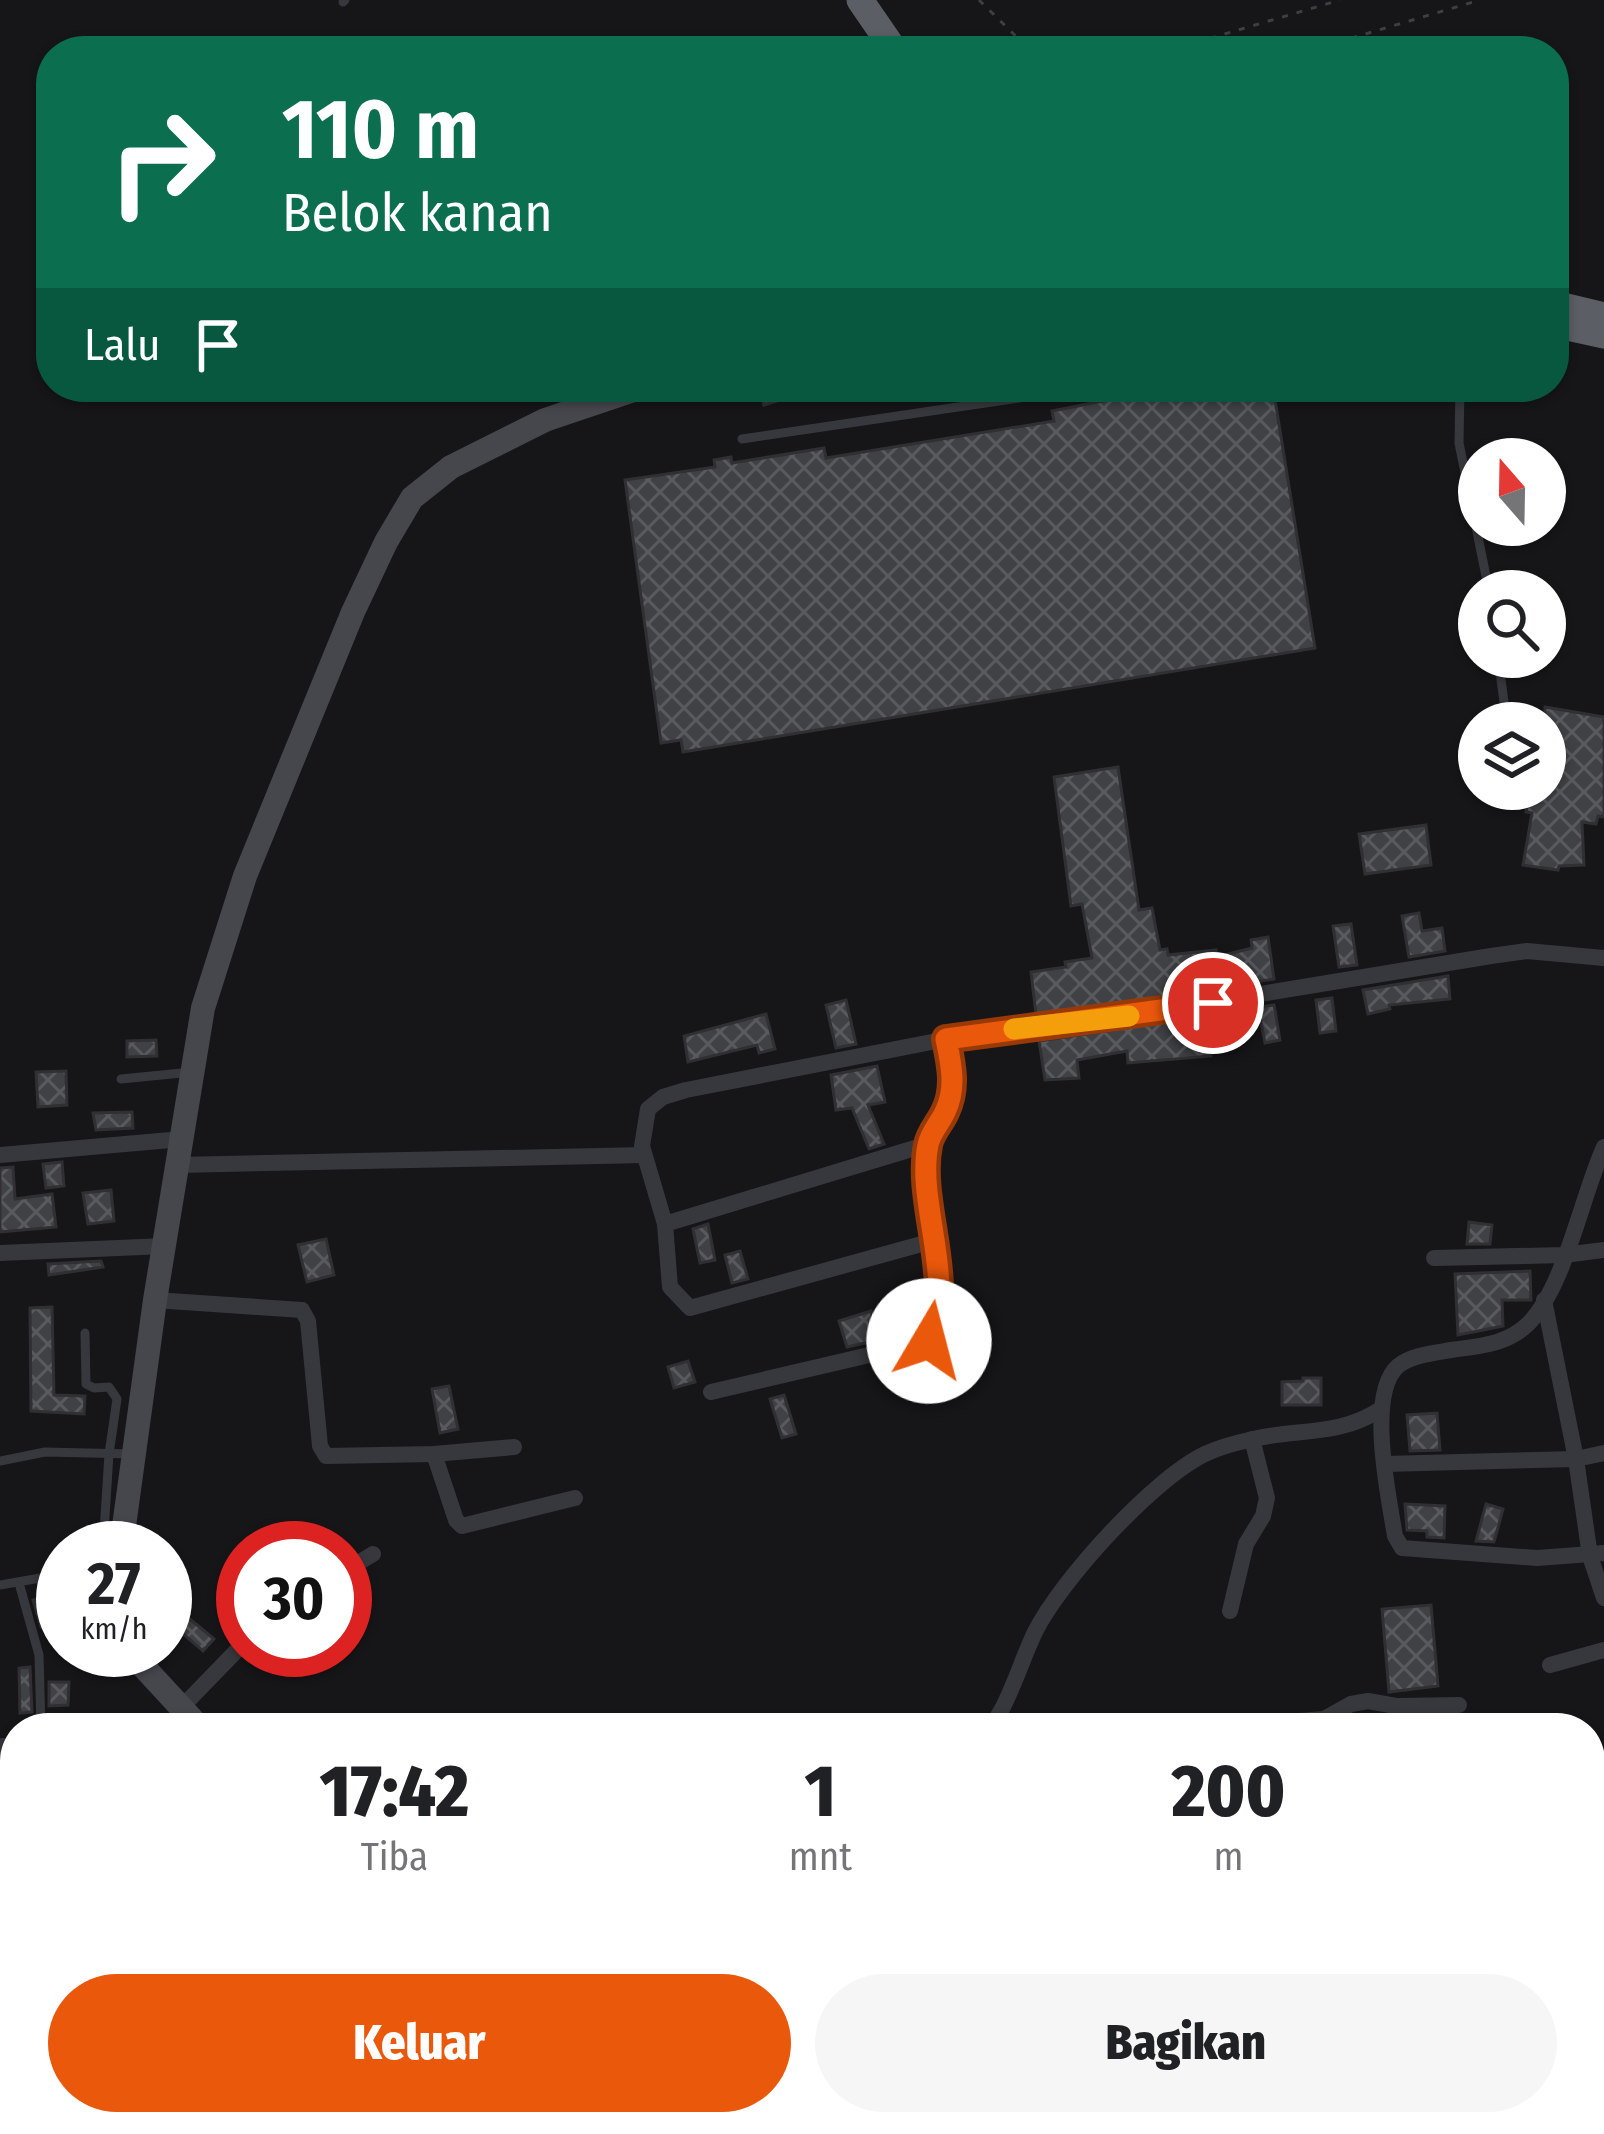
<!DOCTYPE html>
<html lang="id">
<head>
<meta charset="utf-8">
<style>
  body { margin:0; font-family:"Fira Sans Condensed",sans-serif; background:#f6f6f6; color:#202124; height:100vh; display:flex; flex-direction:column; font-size:45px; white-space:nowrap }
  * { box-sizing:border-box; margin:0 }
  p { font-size:39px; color:#757577 }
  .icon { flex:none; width:66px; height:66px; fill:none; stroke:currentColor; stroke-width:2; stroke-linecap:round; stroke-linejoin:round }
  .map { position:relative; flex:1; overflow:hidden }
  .sheet { position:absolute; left:0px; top:1713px; width:1605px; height:423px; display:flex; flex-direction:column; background:#fff; border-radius:48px 48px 0 0; box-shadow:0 3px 9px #0004 }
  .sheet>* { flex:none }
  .top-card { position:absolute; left:36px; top:36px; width:1533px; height:366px; border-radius:48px; box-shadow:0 3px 9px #0004; background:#0b6e4f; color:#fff; overflow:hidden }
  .needle { width:78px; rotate:340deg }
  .fabs { position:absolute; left:1458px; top:438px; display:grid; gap:24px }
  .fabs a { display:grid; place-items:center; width:108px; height:108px; border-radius:50%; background:#fff; box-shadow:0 3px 9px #0004; font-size:60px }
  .speed { position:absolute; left:36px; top:1521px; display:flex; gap:24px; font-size:60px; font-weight:700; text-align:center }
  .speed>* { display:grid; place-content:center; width:156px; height:156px; border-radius:50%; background:#fff; box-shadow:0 3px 9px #0004; line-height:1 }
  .speed small { font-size:30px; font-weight:400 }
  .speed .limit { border:18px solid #d22; background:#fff; color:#111 }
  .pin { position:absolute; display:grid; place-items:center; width:102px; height:102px; color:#fff; margin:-51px; border:6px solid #fff; border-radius:50%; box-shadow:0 3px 12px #0007 }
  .me { position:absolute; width:132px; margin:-66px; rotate:8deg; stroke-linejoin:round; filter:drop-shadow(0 0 9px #0008) }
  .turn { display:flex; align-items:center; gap:42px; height:252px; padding:0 48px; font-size:54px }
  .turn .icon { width:156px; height:156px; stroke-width:2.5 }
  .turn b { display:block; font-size:84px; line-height:102px }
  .then { display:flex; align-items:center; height:114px; padding:0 48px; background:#0003; gap:24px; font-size:45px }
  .eta { display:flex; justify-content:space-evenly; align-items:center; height:204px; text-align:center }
  .eta b { font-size:72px; font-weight:800; line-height:84px }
  .primary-button { display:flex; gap:24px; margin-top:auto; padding:24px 48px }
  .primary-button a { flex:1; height:138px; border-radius:72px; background:#ea580c; color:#fff; font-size:48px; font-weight:800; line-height:138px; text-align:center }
  .primary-button a+a { background:#f6f6f6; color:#202124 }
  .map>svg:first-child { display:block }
</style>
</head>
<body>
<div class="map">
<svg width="1604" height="2134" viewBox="0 0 1604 2134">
  <defs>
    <pattern id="building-cross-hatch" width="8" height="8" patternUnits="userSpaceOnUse" patternTransform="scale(3)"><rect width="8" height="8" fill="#404145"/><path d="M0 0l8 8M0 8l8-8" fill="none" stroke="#595a5e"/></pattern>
  </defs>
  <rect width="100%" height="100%" fill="#161618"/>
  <g fill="url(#building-cross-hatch)" stroke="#303034" stroke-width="3">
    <polygon points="758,387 810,387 811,390 764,405"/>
    <polygon points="1144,387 1163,387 1163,392 1273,387 1315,648 683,752 681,740 661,743 625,480 715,467 714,460 731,457 732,463 824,448 826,458 1054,421 1052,411 1144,393"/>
    <polygon points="1545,707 1604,717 1604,817 1598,816 1596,824 1582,822 1584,865 1559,866 1558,870 1523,865 1532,813 1526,812 1530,789 1545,789"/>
    <polygon points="1118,767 1139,910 1152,908 1160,950 1167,949 1168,955 1216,950 1216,957 1252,948 1251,940 1268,937 1274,979 1220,988 1219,977 1172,982 1174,995 1036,1015 1031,972 1066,967 1065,962 1092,958 1082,904 1071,906 1054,777"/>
    <polygon points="1426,825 1431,865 1365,874 1359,834"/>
    <polygon points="1419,913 1422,931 1442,928 1445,951 1409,957 1402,916"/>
    <polygon points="1351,924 1357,965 1339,967 1333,926"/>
    <polygon points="1448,976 1450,999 1389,1005 1390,1009 1368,1014 1363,990"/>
    <polygon points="1332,998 1336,1031 1320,1033 1316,1000"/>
    <polygon points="846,1000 856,1044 836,1048 826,1005"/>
    <polygon points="1274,1005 1280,1040 1265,1043 1258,1007"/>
    <polygon points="766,1014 775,1049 759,1053 757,1045 688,1062 684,1036"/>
    <polygon points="1206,1016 1211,1056 1128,1063 1127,1051 1077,1060 1079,1078 1045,1080 1039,1041"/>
    <polygon points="156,1040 157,1056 127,1057 127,1041"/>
    <polygon points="877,1066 885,1102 868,1105 884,1144 869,1149 852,1108 836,1110 831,1075"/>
    <polygon points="66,1071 67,1105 38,1107 36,1072"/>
    <polygon points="132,1112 133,1128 96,1130 93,1113"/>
    <polygon points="62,1162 64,1186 46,1188 43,1164"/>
    <polygon points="13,1167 15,1199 52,1194 56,1227 0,1232 0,1168"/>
    <polygon points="111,1190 114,1221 88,1224 83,1193"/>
    <polygon points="1469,1222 1492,1225 1490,1244 1467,1244"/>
    <polygon points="708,1224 715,1260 700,1263 693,1229"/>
    <polygon points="326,1239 334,1275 307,1282 298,1245"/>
    <polygon points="740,1251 748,1279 732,1283 725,1255"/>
    <polygon points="101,1261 103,1267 49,1275 48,1264"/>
    <polygon points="1530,1271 1531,1300 1502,1300 1503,1326 1458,1335 1455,1274"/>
    <polygon points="52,1307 54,1395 85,1396 84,1414 31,1411 30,1308"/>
    <polygon points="871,1311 879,1340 847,1347 839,1321"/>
    <polygon points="688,1361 695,1382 674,1388 668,1367"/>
    <polygon points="1303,1378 1321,1378 1321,1405 1282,1405 1282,1382 1303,1381"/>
    <polygon points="449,1386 458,1429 440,1433 432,1389"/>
    <polygon points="784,1395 796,1434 782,1438 770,1399"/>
    <polygon points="1437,1413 1440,1450 1410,1451 1407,1415"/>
    <polygon points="1405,1504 1445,1506 1444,1538 1427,1537 1427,1531 1407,1530"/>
    <polygon points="1486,1504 1503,1509 1494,1542 1476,1541"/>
    <polygon points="63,1592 63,1621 41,1627 33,1600"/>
    <polygon points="1431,1605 1438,1686 1389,1692 1382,1609"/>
    <polygon points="185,1615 214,1639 203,1651 175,1627"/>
    <polygon points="30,1667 32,1712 20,1713 19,1668"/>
    <polygon points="49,1682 69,1682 68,1705 49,1706"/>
    <polygon points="15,1997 15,2055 0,2056 0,2000"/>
  </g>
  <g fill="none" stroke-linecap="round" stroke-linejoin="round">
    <g stroke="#3d3f44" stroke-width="3" stroke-dasharray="6 9" stroke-linecap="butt">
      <polyline points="979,0 1031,51"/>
      <polyline points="1167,51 1340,0"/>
      <polyline points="1308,51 1480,0"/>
    </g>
    <g stroke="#37383d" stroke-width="9">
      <polyline points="343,2 345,0"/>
      <polyline points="1460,387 1459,443 1489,591"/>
      <polyline points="742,439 1093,387"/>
      <polyline points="1498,657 1506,717"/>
      <polyline points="121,1079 192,1072"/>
      <polyline points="85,1333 86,1384 94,1388 109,1387 117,1399 109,1454 103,1548"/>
      <polyline points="0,1461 45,1452 133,1454"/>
      <polyline points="19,1583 39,1655 41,1728"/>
      <polyline points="0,1585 63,1574"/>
    </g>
    <g stroke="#37383d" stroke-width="16">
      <path d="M1604,1147C1582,1195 1565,1287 1528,1324C1506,1345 1479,1346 1451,1350C1434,1353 1412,1355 1398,1366C1366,1394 1389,1498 1395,1536L1402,1548L1537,1558L1604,1553"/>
      <polyline points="0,1155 182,1139"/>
      <polyline points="178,1165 644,1155"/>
      <polyline points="665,1224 928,1144"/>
      <polyline points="936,1240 690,1308 670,1287 665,1224 642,1146 648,1109 663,1097 686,1090 947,1039 1096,1021 1491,956 1527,951 1604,958"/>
      <polyline points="0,1253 165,1246"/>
      <polyline points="1434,1258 1564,1255 1604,1250"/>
      <polyline points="155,1300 302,1310 308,1321 320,1446 326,1456 434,1454 514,1447"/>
      <polyline points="1544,1300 1576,1459 1604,1453"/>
      <polyline points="711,1392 929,1341 934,1331 938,1276 928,1144 951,1097 947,1039"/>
      <polyline points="434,1454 456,1520 462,1526 575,1498"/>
      <polyline points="1384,1464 1576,1459 1590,1556 1604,1598"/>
      <polyline points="345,1571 373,1554"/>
      <polyline points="1230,1611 1246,1544 1263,1516 1267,1498 1252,1439"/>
      <polyline points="1550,1665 1604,1650"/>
      <polyline points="181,1708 243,1644"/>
      <path d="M979,1728L996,1719L1002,1709C1015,1684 1023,1657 1035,1632C1061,1580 1153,1479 1205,1454C1218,1448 1235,1443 1249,1440C1296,1428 1339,1437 1381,1409"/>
      <polyline points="1208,1728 1324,1719 1351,1704 1368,1701 1396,1706 1459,1705"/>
      <polyline points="3,1746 15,1870"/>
      <polyline points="0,1987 15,1984"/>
      <polyline points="146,2121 149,2134"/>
      <polyline points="838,2121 840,2134"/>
      <polyline points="1235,2134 1238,2121"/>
    </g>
    <g stroke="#45474d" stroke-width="24">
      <polyline points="121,1548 155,1300 203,1008 245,876 353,612 386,542 412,498 451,467 545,420 643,387"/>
      <polyline points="128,1650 200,1728"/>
      <polyline points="752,2121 757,2134"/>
    </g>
    <g stroke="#5b5e65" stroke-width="27">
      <polyline points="860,0 895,51"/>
      <polyline points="1554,304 1604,316"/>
      <polyline points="1554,324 1604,335"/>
    </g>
  </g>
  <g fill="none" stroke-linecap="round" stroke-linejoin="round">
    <g stroke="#983908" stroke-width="30">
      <path id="route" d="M929,1341C957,1282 916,1203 928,1145C930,1133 940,1123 945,1112C957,1088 951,1063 946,1039L1213,1003"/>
    </g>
    <use href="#route" stroke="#ea580c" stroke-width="21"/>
    <polyline stroke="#f59e0b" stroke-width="21" points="1014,1029 1129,1016"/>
  </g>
</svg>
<div class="fabs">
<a><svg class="needle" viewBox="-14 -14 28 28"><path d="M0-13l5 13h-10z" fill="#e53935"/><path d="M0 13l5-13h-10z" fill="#757577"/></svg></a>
<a><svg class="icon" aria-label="search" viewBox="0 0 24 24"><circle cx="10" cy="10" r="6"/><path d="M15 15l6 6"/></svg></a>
<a><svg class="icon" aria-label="layers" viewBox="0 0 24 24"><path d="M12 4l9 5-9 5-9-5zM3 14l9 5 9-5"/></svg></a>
</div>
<div class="speed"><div>27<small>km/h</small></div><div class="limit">30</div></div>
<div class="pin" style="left:1213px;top:1003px;background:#d93025"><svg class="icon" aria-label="arrive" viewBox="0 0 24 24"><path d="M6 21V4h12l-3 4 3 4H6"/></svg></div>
<svg class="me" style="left:929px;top:1341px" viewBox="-20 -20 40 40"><circle r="19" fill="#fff"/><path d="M0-13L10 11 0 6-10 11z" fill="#ea580c"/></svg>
<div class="top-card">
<div class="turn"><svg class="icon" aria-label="right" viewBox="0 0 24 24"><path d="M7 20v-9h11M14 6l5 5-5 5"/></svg><div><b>110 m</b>Belok kanan</div></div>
<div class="then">Lalu<svg class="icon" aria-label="arrive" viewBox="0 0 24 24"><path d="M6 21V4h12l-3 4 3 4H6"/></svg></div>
</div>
<section class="sheet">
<div class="eta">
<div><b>17:42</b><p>Tiba</p></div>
<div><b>1</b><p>mnt</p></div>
<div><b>200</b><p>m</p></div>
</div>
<div class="primary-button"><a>Keluar</a><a>Bagikan</a></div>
</section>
</div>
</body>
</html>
